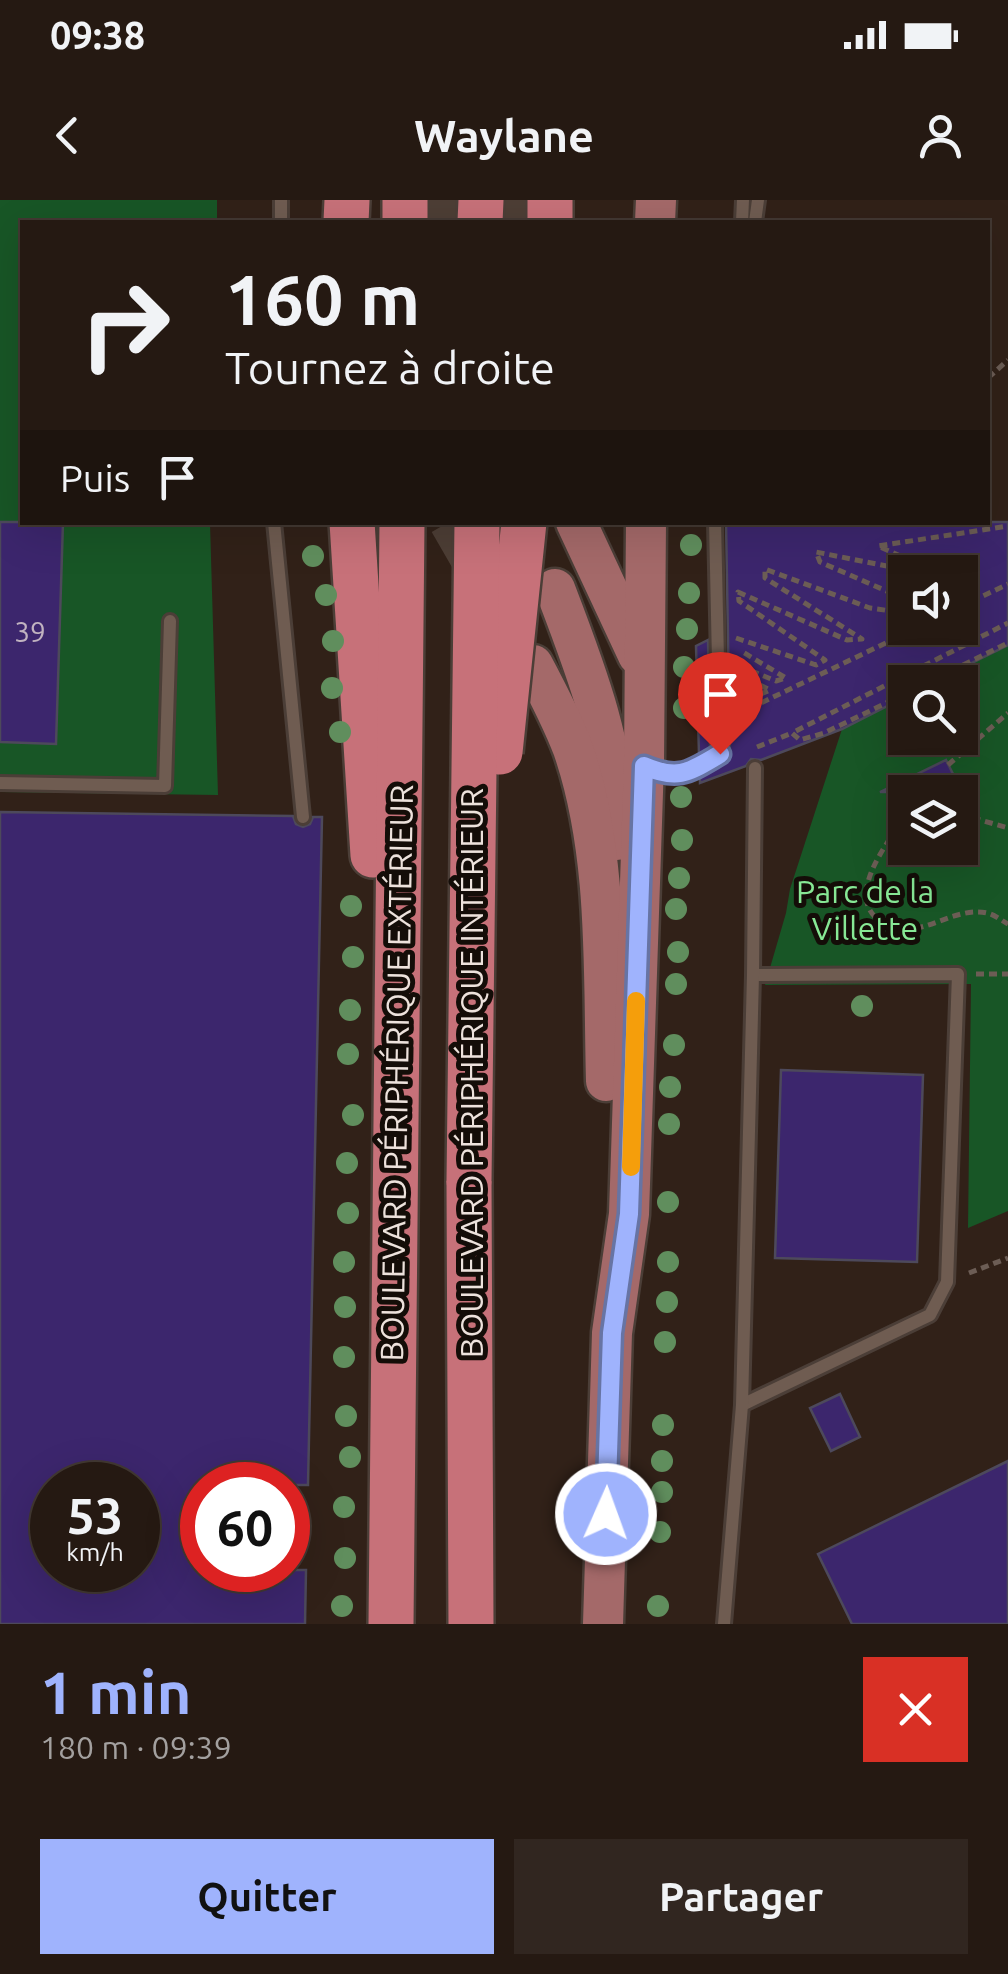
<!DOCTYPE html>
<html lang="fr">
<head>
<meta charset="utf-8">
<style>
  body { margin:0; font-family:Ubuntu,sans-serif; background:#312620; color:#f1f3f6; height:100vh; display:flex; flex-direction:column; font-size:38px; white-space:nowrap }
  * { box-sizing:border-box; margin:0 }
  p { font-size:32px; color:#a3a09f }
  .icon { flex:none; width:55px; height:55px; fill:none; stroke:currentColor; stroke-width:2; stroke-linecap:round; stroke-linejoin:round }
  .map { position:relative; height:1424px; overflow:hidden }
  .sheet { display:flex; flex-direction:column; background:#251912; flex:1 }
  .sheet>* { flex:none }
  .guide { position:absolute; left:20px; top:20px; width:970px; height:305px; border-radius:0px; box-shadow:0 10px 40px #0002,0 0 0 2px #423832; background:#251912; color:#f1f3f6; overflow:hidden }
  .buttons { position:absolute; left:888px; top:355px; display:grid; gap:20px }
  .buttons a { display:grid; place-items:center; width:90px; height:90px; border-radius:0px; background:#251912; box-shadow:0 10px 40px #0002,0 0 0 2px #423832; font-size:50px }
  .speed { position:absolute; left:30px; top:1262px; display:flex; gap:20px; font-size:50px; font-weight:700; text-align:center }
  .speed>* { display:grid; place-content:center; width:130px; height:130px; border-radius:50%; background:#251912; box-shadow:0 10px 40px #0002,0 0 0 2px #423832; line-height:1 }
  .speed small { font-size:25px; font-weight:400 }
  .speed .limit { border:15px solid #d22; background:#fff; color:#111 }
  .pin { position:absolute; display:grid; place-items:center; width:85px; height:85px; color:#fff; margin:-102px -42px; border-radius:50% 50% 50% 0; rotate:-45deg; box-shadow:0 0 10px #0007 }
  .pin .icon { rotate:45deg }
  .me { position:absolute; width:110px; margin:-55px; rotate:2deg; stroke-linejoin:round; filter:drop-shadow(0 0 8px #0008) }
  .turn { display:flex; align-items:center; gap:35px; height:210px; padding:0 40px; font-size:45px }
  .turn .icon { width:130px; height:130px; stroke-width:2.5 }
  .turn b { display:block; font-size:70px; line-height:85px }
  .then { display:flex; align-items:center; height:95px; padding:0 40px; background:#0003; gap:20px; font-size:38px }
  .round { display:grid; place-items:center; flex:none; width:105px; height:105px; border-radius:0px; background:#312620 }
  .headline { display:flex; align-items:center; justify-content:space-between; height:170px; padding:0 40px }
  h1 { font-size:60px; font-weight:700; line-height:75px; color:#9fb3fd }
  .cta { display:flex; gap:20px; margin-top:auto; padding:20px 40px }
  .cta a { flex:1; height:115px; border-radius:0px; background:#9fb3fd; color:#111; font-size:40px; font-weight:700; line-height:115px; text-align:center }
  .cta a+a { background:#312620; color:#f1f3f6 }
  .status { display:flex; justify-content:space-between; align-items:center; height:70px; padding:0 50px; background:#251912; direction:ltr }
  .status svg { height:28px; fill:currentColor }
  header { display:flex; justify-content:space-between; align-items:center; height:130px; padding:0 40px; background:#251912; font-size:45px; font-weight:700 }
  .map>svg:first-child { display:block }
</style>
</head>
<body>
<div class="status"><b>09:38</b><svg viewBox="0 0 49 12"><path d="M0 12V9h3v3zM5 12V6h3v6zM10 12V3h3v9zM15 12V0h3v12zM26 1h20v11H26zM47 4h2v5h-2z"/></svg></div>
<header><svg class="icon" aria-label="back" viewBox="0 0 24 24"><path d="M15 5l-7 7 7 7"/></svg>Waylane<svg class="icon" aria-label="person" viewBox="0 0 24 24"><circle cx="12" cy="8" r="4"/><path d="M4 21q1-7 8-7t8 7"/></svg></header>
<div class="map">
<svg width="1008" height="1424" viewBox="0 0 1008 1424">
  <rect width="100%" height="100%" fill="#312118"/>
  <g fill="#185626" fill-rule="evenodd">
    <polygon points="0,0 217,0 217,22 22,22 22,322 210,323 218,595 0,592"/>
    <path d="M1008,445V1011L968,1028L971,784L765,785L786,713L790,689L842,529L905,497V538H960V482H933ZM905,592H960V648H905Z"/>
  </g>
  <g fill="#3c266d" stroke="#4d495b" stroke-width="2.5" fill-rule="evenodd">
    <polygon points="0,322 63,322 56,544 0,542"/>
    <path d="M726,322H1008V445L933,482H905V497L842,529L761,560L751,559L746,566L700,583V576L725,563L730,554ZM905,372H960V428H905Z"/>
    <polygon points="708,440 710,548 699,554 696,446"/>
    <polygon points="946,560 962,592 880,592"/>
    <path d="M0,612L293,616L296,624L303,627L310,624L313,617H322L308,1285H202V1370H306L305,1424H0ZM52,1285H138V1370H52Z"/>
    <polygon points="781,870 923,875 917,1062 775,1058"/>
    <polygon points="840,1194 860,1237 831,1251 810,1208"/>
    <polygon points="1008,1261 1008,1424 852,1424 818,1354"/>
  </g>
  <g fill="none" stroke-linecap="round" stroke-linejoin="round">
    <g stroke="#4d3e35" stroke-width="40" stroke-dasharray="40 20" stroke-linecap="butt">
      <polyline points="443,22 443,0"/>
      <polyline points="507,22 507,0"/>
      <polyline points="449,322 482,379"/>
    </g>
    <g stroke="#4b3e37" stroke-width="18">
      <g id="lane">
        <polyline points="281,22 281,0"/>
        <polyline points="742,22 743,0"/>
        <polyline points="755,22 758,0"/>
        <polyline points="274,322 303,617"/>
        <path d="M651,569C679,580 696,568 720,554L715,322"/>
        <polyline points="0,583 165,586 170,421"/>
        <polyline points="742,1205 930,1115 947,1082 958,774 753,775"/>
        <polyline points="724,1424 742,1205 753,775 755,568"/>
      </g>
    </g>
    <g stroke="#4b3e37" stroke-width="45">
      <g id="primary">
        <polyline points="655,22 656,0"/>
        <polyline points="576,322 638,455"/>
        <path d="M555,389C586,470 618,552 617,640"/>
        <path d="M533,465C548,493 562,520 573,549C609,654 603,772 606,881"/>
        <polyline points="603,1424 612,1133 629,1014 644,562 646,322"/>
      </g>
    </g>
    <g stroke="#4b3e37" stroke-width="50">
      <g id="highway">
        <polyline points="346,22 347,0"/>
        <polyline points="405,22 405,0"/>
        <polyline points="480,22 481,0"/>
        <polyline points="550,22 550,0"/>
        <polyline points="352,322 373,655"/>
        <polyline points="469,981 471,1424"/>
        <polyline points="391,1424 402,322"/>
      </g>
    </g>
    <g stroke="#6c5d55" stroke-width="5" stroke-dasharray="8 5" stroke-linecap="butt">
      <polyline points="988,178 1008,160"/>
      <polyline points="936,372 878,346 1008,326"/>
      <polyline points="905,399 820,362 816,352 917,372"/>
      <polyline points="960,407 1008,384"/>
      <polyline points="736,438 816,465 825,460 739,401 738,392 847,440 862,439 765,378 765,369 870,408 905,413"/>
      <polyline points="739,466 776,481 786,478 741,451"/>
      <polyline points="737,474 770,490 741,503"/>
      <polyline points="928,482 1008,443"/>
      <polyline points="905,494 824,533 800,540 792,533 1008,423"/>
      <polyline points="738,514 917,428"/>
      <polyline points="757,547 792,533"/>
      <polyline points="948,565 1008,513"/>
      <polyline points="960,614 1008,628"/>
      <path d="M905,617C888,642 844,696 880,721C888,727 899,729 910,729C935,727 961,707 987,713C994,714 1002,721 1008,724"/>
      <polyline points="976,774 1008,774"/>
      <polyline points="969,1073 1008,1058"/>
    </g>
    <use href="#lane" stroke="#6f5c51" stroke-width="12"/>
    <use href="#primary" stroke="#a46969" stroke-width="40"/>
    <use href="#highway" stroke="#c77179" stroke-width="45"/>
    <g stroke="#4b3e37" stroke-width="50" stroke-linecap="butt">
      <g id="highway-bridge">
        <polyline points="500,552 524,322"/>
        <polyline points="469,981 477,322"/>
      </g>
    </g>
    <use href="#highway-bridge" stroke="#c77179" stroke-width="45"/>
  </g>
  <g fill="#608e5d">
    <circle cx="691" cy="345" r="11"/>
    <circle cx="313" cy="356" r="11"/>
    <circle cx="689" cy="393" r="11"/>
    <circle cx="326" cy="395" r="11"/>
    <circle cx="687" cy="429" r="11"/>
    <circle cx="333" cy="441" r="11"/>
    <circle cx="684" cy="467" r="11"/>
    <circle cx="332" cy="488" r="11"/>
    <circle cx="684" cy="508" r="11"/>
    <circle cx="340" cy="532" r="11"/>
    <circle cx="681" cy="597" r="11"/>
    <circle cx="682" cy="640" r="11"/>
    <circle cx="679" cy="678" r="11"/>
    <circle cx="351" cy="706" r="11"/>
    <circle cx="676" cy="709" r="11"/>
    <circle cx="678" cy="752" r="11"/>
    <circle cx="353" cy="757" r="11"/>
    <circle cx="676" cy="784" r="11"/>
    <circle cx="862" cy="806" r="11"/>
    <circle cx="350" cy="810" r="11"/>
    <circle cx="674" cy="845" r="11"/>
    <circle cx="348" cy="854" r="11"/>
    <circle cx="670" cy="887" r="11"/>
    <circle cx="353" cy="915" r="11"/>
    <circle cx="669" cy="924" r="11"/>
    <circle cx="347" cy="963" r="11"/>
    <circle cx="668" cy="1002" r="11"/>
    <circle cx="348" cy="1013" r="11"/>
    <circle cx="344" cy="1062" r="11"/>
    <circle cx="668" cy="1062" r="11"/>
    <circle cx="667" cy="1102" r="11"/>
    <circle cx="345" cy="1107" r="11"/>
    <circle cx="665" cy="1142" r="11"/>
    <circle cx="344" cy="1157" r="11"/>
    <circle cx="346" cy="1216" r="11"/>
    <circle cx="663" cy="1225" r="11"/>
    <circle cx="350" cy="1257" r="11"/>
    <circle cx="662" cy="1261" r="11"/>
    <circle cx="662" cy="1292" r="11"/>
    <circle cx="344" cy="1307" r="11"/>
    <circle cx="660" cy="1332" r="11"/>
    <circle cx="345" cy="1358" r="11"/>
    <circle cx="342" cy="1406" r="11"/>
    <circle cx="658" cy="1406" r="11"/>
  </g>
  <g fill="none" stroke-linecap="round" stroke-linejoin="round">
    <g stroke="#6774a4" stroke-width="25">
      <path id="route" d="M606,1314L612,1133L629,1014L644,566C679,581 689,572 720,554"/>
    </g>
    <use href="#route" stroke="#9fb3fd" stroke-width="18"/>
    <polyline stroke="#f59e0b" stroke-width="18" points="631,967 636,801"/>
  </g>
  <g text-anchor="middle" stroke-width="10" stroke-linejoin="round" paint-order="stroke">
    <g font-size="28" fill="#c1b3c0">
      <text x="30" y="442">39</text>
    </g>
    <g font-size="32" fill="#87e895" stroke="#140d08">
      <text x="865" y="703">Parc de la<tspan x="865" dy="37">Villette</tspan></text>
    </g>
    <g font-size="32" fill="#ede2dc" stroke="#140d08">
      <text transform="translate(397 873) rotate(-89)" y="11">BOULEVARD PÉRIPHÉRIQUE EXTÉRIEUR</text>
      <text transform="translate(472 873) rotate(-90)" y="11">BOULEVARD PÉRIPHÉRIQUE INTÉRIEUR</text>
    </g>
  </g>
</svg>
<div class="buttons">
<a><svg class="icon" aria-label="sound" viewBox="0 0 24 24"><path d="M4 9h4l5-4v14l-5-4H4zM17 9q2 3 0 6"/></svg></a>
<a><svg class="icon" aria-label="search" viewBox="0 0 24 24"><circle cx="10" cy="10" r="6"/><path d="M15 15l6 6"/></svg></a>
<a><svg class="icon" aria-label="layers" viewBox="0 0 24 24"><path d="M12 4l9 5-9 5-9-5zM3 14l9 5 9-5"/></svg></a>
</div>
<div class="speed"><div>53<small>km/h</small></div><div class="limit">60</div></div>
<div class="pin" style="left:720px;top:554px;background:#d93025"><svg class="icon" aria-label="arrive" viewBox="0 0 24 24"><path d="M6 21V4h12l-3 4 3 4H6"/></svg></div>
<svg class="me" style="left:606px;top:1314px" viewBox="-20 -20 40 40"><circle r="17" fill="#9fb3fd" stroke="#fff" stroke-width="3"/><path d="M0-11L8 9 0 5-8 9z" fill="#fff"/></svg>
<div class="guide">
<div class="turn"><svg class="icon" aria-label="right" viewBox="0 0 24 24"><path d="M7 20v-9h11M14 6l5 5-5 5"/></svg><div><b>160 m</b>Tournez à droite</div></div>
<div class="then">Puis<svg class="icon" aria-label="arrive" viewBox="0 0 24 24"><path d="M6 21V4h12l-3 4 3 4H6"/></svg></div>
</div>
</div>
<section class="sheet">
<div class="headline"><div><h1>1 min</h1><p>180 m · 09:39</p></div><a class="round" style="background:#d93025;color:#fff"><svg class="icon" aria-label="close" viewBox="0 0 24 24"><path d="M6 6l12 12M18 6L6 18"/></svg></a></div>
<div class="cta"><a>Quitter</a><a>Partager</a></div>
</section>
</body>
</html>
